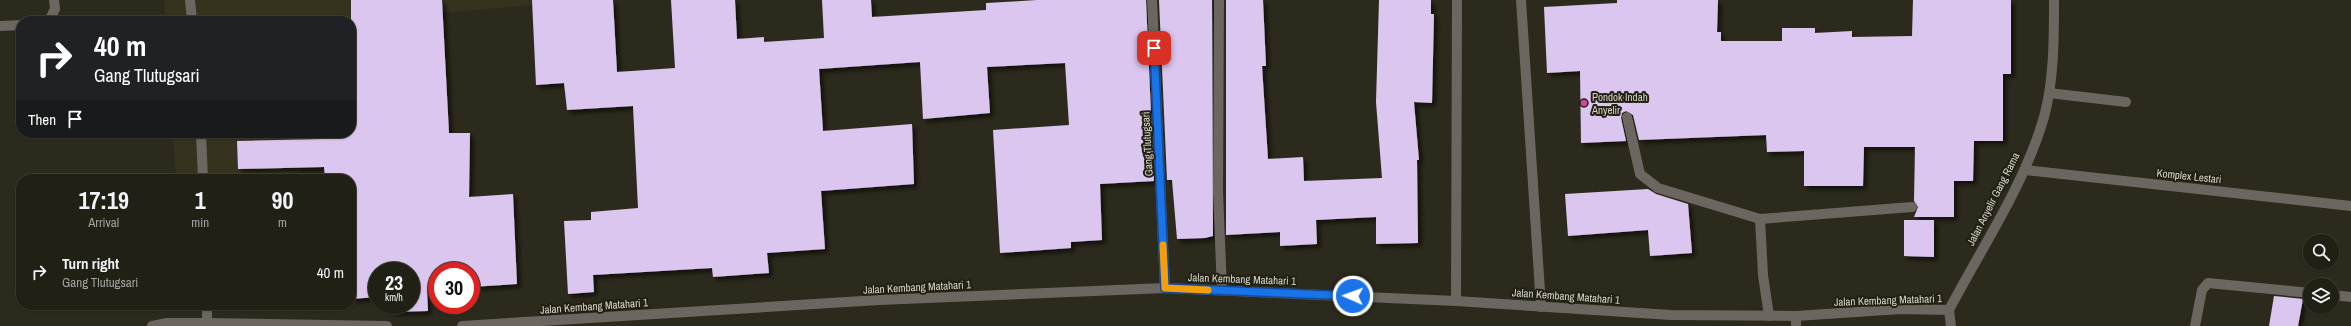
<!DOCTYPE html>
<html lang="en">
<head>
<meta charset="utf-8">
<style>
  body { margin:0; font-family:"Archivo Narrow",sans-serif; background:#29281e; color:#f1f3f6; height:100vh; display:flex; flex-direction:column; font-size:15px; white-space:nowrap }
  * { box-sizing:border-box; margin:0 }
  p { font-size:13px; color:#a2a3a0 }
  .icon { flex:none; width:22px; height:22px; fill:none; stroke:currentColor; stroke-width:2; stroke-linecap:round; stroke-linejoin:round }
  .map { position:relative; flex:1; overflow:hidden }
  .drawer { position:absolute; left:16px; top:174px; width:340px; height:136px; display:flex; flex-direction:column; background:#212015; border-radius:16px; box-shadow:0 1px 3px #0004,0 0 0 1px #3e3e34 }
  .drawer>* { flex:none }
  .banner { position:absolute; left:16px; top:16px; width:340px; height:122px; border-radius:16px; box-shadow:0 1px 3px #0004,0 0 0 1px #3e3e34; background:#202124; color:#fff; overflow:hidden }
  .controls { position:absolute; left:2303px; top:234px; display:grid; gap:8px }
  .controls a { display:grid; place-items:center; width:36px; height:36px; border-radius:50%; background:#212015; box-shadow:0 1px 3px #0004,0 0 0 1px #3e3e34; font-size:20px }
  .speed { position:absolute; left:368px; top:262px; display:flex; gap:8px; font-size:20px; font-weight:700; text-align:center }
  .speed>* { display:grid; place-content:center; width:52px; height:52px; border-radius:50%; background:#212015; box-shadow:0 1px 3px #0004,0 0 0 1px #3e3e34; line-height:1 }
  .speed small { font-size:10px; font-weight:400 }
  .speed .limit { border:6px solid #d22; background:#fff; color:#111 }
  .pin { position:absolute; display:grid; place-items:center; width:34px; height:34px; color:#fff; margin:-17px; border-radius:8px; box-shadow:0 2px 6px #0006 }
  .me { position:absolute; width:44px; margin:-22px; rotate:272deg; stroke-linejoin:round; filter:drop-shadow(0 0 3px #0008) }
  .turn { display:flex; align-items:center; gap:14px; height:84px; padding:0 12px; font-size:18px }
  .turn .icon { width:52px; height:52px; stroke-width:2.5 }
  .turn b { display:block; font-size:28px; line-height:34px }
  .then { display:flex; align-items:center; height:38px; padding:0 12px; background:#0003; gap:8px; font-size:15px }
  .eta { display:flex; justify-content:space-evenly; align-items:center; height:68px; text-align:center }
  .eta b { font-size:24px; font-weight:700; line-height:28px }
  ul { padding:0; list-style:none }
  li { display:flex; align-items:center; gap:12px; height:60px; padding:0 12px }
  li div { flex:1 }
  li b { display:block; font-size:15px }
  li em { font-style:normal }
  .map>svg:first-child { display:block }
</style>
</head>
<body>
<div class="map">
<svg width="2351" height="326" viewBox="0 0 2351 326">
  <defs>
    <filter id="shadow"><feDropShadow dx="3.5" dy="3.5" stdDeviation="2" flood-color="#0009"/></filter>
  </defs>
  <rect width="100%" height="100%" fill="#2c2a1c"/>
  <g fill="#35321d">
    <polygon points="164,0 588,0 351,21 165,21"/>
    <polygon points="173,133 300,133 301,179 176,179"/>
  </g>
  <g fill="#dbc6ef" filter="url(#shadow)">
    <polygon points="351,0 442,0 449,133 470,133 469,197 513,194 517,284 471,287 471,271 437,271 437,289 427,290 428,311 391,312 391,305 411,305 411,271 377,271 377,297 351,299 351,179 325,179 324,167 238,169 237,141 323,139 323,133 351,133"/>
    <polygon points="532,0 613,0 617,72 675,68 671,0 735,0 737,39 764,37 764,42 824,38 822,0 871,0 872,17 986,10 986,3 1037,0 1146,0 1154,181 1100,184 1102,240 1071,242 1071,248 1000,253 993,130 1069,125 1065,63 987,67 990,113 923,119 920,62 819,69 823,131 912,124 914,184 821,191 825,249 767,253 769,273 713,277 712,268 593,275 594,292 568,294 564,221 591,220 591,212 638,208 633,106 567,110 564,83 536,85"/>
    <polygon points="1159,0 1212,0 1213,236 1205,238 1177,239 1172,180 1167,180"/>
    <polygon points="1226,0 1263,0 1266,66 1262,66 1268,159 1303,157 1304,181 1382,178 1376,102 1379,0 1431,0 1431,14 1434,14 1432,103 1414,102 1419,160 1417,160 1418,243 1376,244 1376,217 1316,220 1317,244 1280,246 1280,232 1226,235"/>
    <polygon points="1617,0 1718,0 1717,32 1721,32 1721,41 1782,41 1782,28 1815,28 1815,33 1852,31 1852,37 1912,36 1913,0 2011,0 2011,74 2003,74 2003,141 1974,141 1973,181 1954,181 1954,217 1914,217 1918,207 1914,201 1915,147 1864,147 1863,186 1804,186 1804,151 1767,152 1766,135 1639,140 1633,115 1626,111 1622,113 1621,118 1626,141 1581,143 1580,71 1547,73 1544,7 1617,3"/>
    <polygon points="1648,189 1656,194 1688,204 1692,253 1650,256 1648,230 1568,236 1565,194"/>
    <polygon points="1904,220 1934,220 1934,257 1904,256"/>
    <polygon points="2274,296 2303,299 2298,326 2269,326"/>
  </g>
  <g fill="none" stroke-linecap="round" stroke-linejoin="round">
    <g stroke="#6b6660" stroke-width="10">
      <polyline points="190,0 192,21"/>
      <polyline points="1152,0 1165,288"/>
      <polyline points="1219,0 1218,192 1222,290"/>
      <polyline points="1521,0 1541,307"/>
      <polyline points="49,21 55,9 54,0"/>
      <polyline points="0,26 21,25"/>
      <polyline points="2049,93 2126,102"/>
      <polyline points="1627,117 1640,174 1658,188 1760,219 1763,275 1769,316"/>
      <polyline points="201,133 203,179"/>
      <polyline points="2025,170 2351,206"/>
      <polyline points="1760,219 1912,207"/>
      <polyline points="2332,295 2351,297"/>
      <polyline points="1456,301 1457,0"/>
      <polyline points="207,305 207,323"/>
      <path d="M1949,310C1982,247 2024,186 2044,117C2054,81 2054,38 2054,0"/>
      <polyline points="1949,310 1951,326"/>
      <polyline points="1796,316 1796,326"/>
      <polyline points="152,326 167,323 207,323 387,326"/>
      <polyline points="462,326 879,300 1165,288 1456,301 1671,315 1796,316 1901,309 1949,310"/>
      <polyline points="2195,326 2202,290 2208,283 2310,293"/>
    </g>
  </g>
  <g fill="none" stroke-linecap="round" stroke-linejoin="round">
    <g stroke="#114b97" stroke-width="10">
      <polyline id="route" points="1154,48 1165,288 1353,296"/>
    </g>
    <use href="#route" stroke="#1a73e8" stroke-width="7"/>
    <polyline stroke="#f59e0b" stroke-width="7" points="1163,245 1165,288 1208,290"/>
  </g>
  <circle fill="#d1479c" stroke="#222013" stroke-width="1.5" cx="1584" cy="103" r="4"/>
  <g text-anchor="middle" stroke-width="4" stroke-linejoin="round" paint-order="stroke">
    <g font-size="11" fill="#d6d5cc" stroke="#222013" text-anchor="start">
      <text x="1592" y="101">Pondok Indah<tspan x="1592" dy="13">Anyelir</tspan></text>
    </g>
    <g font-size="11" fill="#d6d5cc" stroke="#222013">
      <text transform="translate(1147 144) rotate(-93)" y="4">Gang Tlutugsari</text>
      <text transform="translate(2189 176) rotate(6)" y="4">Komplex Lestari</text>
      <text transform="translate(1993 199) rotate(-63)" y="4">Jalan Anyelir Gang Rama</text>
      <text transform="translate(1242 279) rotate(2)" y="4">Jalan Kembang Matahari 1</text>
      <text transform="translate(917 287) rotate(-3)" y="4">Jalan Kembang Matahari 1</text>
      <text transform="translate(1566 296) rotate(4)" y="4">Jalan Kembang Matahari 1</text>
      <text transform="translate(1888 300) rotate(-2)" y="4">Jalan Kembang Matahari 1</text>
      <text transform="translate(594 306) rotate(-4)" y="4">Jalan Kembang Matahari 1</text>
    </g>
  </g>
</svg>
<div class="controls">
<a><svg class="icon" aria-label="search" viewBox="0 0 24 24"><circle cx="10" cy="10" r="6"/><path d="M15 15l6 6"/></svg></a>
<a><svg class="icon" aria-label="layers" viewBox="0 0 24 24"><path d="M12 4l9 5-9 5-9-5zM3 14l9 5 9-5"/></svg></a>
</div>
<div class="speed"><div>23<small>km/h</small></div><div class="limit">30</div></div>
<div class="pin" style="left:1154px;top:48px;background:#d93025"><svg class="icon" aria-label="arrive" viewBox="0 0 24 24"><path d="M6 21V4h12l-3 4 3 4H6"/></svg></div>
<svg class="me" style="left:1353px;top:296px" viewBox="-20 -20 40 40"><circle r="17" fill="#1a73e8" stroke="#fff" stroke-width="3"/><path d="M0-11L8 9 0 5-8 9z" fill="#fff"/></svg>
<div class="banner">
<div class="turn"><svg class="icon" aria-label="right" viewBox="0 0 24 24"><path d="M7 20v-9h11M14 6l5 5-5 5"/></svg><div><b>40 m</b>Gang Tlutugsari</div></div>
<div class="then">Then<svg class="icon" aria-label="arrive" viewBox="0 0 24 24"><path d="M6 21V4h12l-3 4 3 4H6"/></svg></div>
</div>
<section class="drawer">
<div class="eta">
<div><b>17:19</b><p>Arrival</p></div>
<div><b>1</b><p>min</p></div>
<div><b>90</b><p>m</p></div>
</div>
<ul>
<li><svg class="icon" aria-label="right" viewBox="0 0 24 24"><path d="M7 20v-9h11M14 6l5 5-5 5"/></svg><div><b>Turn right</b><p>Gang Tlutugsari</p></div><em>40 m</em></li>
</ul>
</section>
</div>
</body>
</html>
